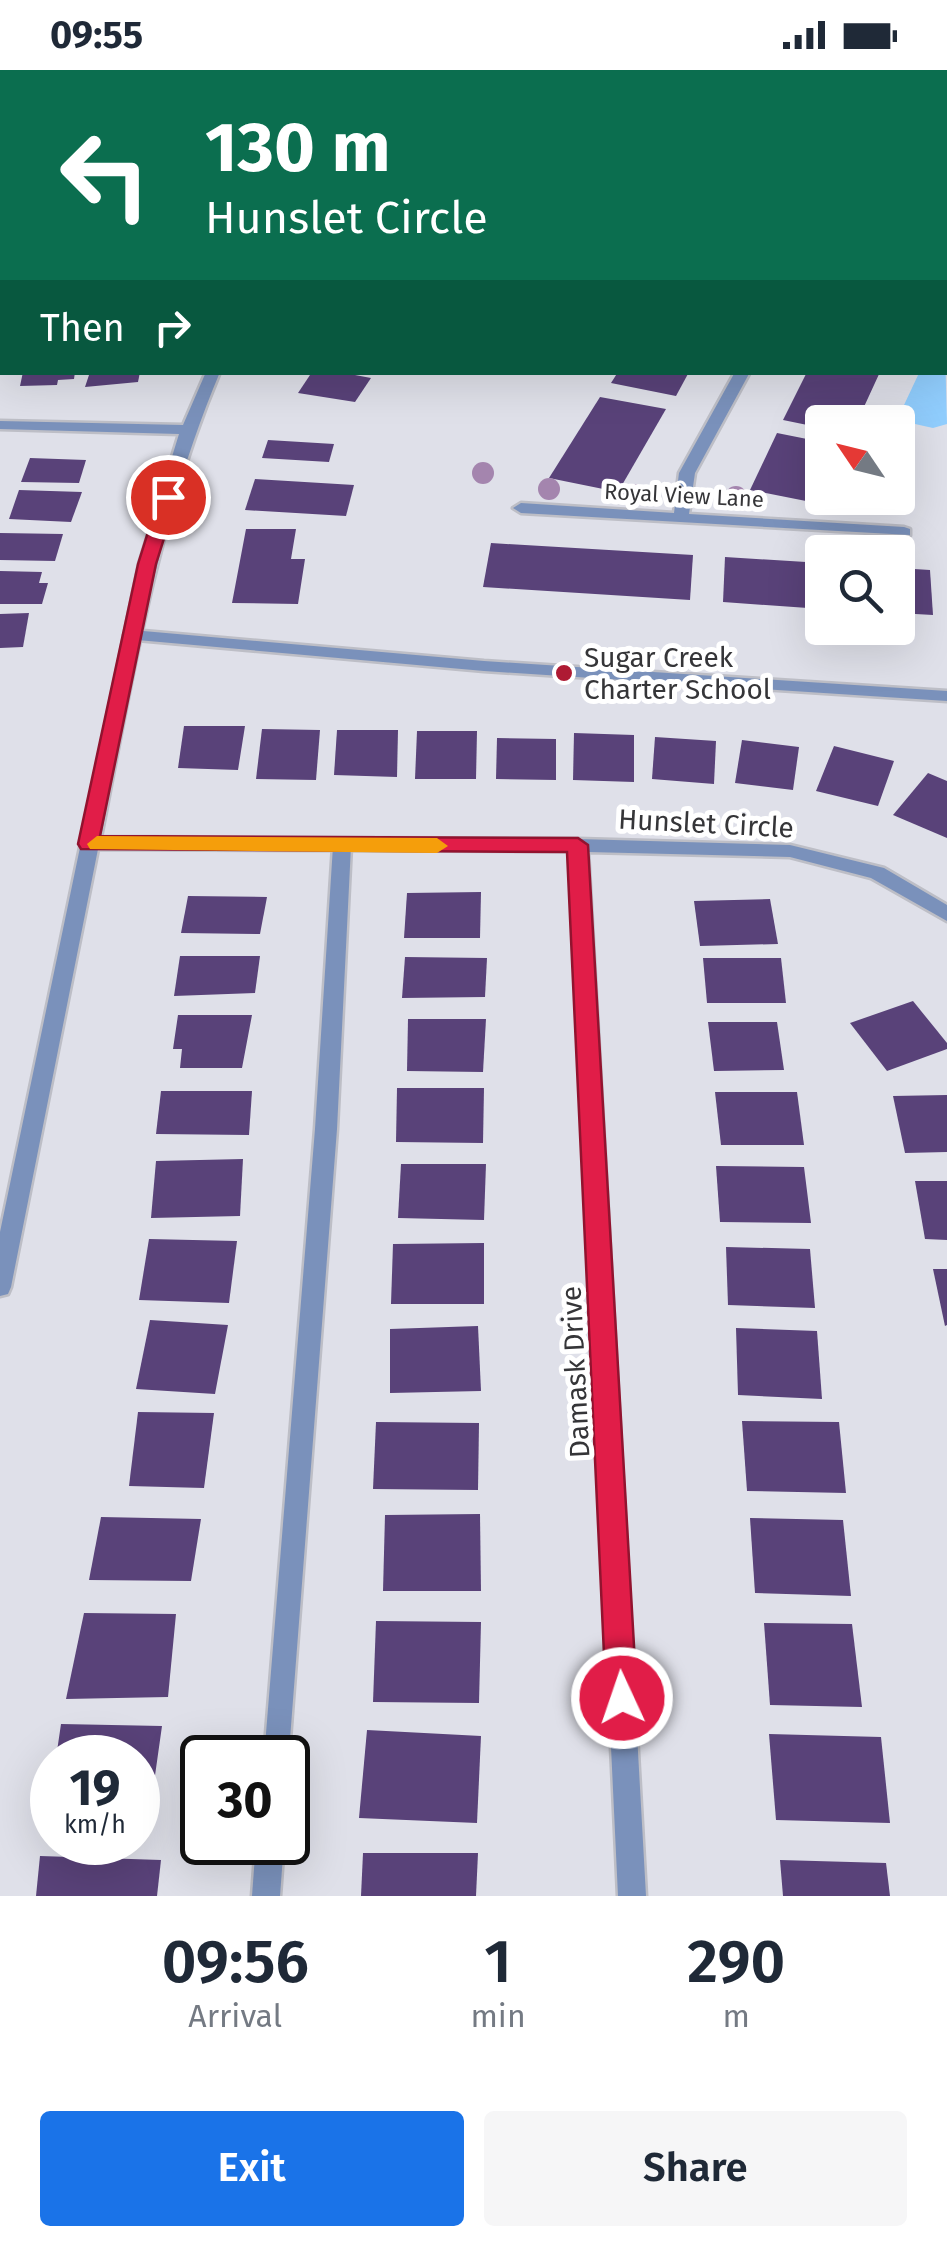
<!DOCTYPE html>
<html lang="en">
<head>
<meta charset="utf-8">
<style>
  body { margin:0; font-family:"Fira Sans",sans-serif; background:#f6f6f7; color:#1f2937; height:100vh; display:flex; flex-direction:column; font-size:38px; white-space:nowrap }
  * { box-sizing:border-box; margin:0 }
  p { font-size:32px; color:#747a83 }
  .icon { flex:none; width:55px; height:55px; fill:none; stroke:currentColor; stroke-width:2; stroke-linecap:round; stroke-linejoin:round }
  .map { position:relative; height:1826px; overflow:hidden }
  .side { display:flex; flex-direction:column; background:#fff; flex:1 }
  .side>* { flex:none }
  .guide { position:absolute; left:0px; top:0px; width:948px; height:305px; box-shadow:0 10px 40px #0002; background:#0b6e4f; color:#fff; overflow:hidden }
  .needle { width:65px; rotate:305deg }
  .buttons { position:absolute; left:805px; top:335px; display:grid; gap:20px }
  .buttons a { display:grid; place-items:center; width:110px; height:110px; border-radius:10px; background:#fff; box-shadow:0 10px 40px #0002; font-size:50px }
  .speed { position:absolute; left:30px; top:1665px; display:flex; gap:20px; font-size:50px; font-weight:700; text-align:center }
  .speed>* { display:grid; place-content:center; width:130px; height:130px; border-radius:50%; background:#fff; box-shadow:0 10px 40px #0002; line-height:1 }
  .speed small { font-size:25px; font-weight:400 }
  .speed .limit { border:5px solid #111; border-radius:15px; background:#fff; color:#111 }
  .pin { position:absolute; display:grid; place-items:center; width:85px; height:85px; color:#fff; margin:-42px; border:5px solid #fff; border-radius:50%; box-shadow:0 2px 10px #0007 }
  .me { position:absolute; width:110px; margin:-55px; rotate:357deg; stroke-linejoin:round; filter:drop-shadow(0 0 8px #0008) }
  .turn { display:flex; align-items:center; gap:35px; height:210px; padding:0 40px; font-size:45px }
  .turn .icon { width:130px; height:130px; stroke-width:2.5 }
  .turn b { display:block; font-size:70px; line-height:85px }
  .then { display:flex; align-items:center; height:95px; padding:0 40px; background:#0003; gap:20px; font-size:38px }
  .eta { display:flex; justify-content:space-evenly; align-items:center; height:170px; text-align:center }
  .eta b { font-size:60px; font-weight:600; line-height:70px }
  .primary-button { display:flex; gap:20px; margin-top:auto; padding:20px 40px }
  .primary-button a { flex:1; height:115px; border-radius:10px; background:#1a73e8; color:#fff; font-size:40px; font-weight:600; line-height:115px; text-align:center }
  .primary-button a+a { background:#f6f6f7; color:#1f2937 }
  .status { display:flex; justify-content:space-between; align-items:center; height:70px; padding:0 50px; background:#fff; direction:ltr }
  .status svg { height:28px; fill:currentColor }
  .map>svg:first-child { display:block }
</style>
</head>
<body>
<div class="status"><b>09:55</b><svg viewBox="0 0 49 12"><path d="M0 12V9h3v3zM5 12V6h3v6zM10 12V3h3v9zM15 12V0h3v12zM26 1h20v11H26zM47 4h2v5h-2z"/></svg></div>
<div class="map">
<svg width="947" height="1826" viewBox="0 0 947 1826">
  <rect width="100%" height="100%" fill="#dfe0e9"/>
  <polygon fill="#91cefe" points="945,280 947,354 933,358 897,350 919,303 945,302"/>
  <g fill="#594279">
    <polygon points="23,302 75,302 74,309 58,310 57,315 20,316"/>
    <polygon points="90,302 140,302 138,312 85,317"/>
    <polygon points="312,302 339,302 371,308 355,332 298,323"/>
    <polygon points="618,302 689,302 676,326 611,313"/>
    <polygon points="807,302 880,302 857,352 822,352 822,358 783,350"/>
    <polygon points="600,327 666,339 618,422 549,408"/>
    <polygon points="777,363 822,372 821,434 750,420"/>
    <polygon points="268,370 334,374 329,392 262,388"/>
    <polygon points="30,388 86,390 79,413 21,412"/>
    <polygon points="255,409 354,415 346,446 245,440"/>
    <polygon points="19,420 82,422 71,452 9,449"/>
    <polygon points="246,459 296,459 291,489 305,489 298,534 232,533"/>
    <polygon points="0,463 63,464 55,491 0,490"/>
    <polygon points="491,473 693,485 690,530 483,517"/>
    <polygon points="725,487 822,493 822,539 723,532"/>
    <polygon points="898,498 930,500 933,545 898,543"/>
    <polygon points="0,501 42,502 39,513 48,513 42,534 0,534"/>
    <polygon points="29,543 23,577 0,578 0,544"/>
    <polygon points="184,656 245,656 238,700 178,698"/>
    <polygon points="262,659 320,660 316,710 256,709"/>
    <polygon points="337,660 398,660 397,707 334,705"/>
    <polygon points="417,661 477,661 476,709 415,709"/>
    <polygon points="574,663 634,665 634,712 573,710"/>
    <polygon points="655,667 716,671 714,714 652,709"/>
    <polygon points="497,668 556,669 556,710 496,709"/>
    <polygon points="742,670 799,677 793,720 735,713"/>
    <polygon points="834,676 894,691 878,736 816,721"/>
    <polygon points="928,703 947,711 947,768 893,745"/>
    <polygon points="481,822 480,868 404,868 407,823"/>
    <polygon points="188,826 267,827 260,864 181,863"/>
    <polygon points="770,829 778,874 700,876 694,831"/>
    <polygon points="180,886 260,886 255,923 174,926"/>
    <polygon points="405,887 487,888 485,927 402,928"/>
    <polygon points="703,888 781,888 786,933 707,933"/>
    <polygon points="913,931 947,973 947,979 887,1001 850,953"/>
    <polygon points="178,945 252,945 242,998 180,998 182,979 173,979"/>
    <polygon points="408,949 486,949 483,1002 407,1001"/>
    <polygon points="708,952 777,952 784,1000 714,1001"/>
    <polygon points="397,1018 484,1018 483,1073 396,1072"/>
    <polygon points="161,1021 252,1021 249,1065 156,1064"/>
    <polygon points="715,1022 797,1022 804,1075 721,1075"/>
    <polygon points="947,1025 947,1082 905,1083 893,1026"/>
    <polygon points="243,1089 240,1146 151,1148 156,1091"/>
    <polygon points="401,1094 486,1094 484,1150 398,1148"/>
    <polygon points="716,1096 804,1097 811,1153 720,1152"/>
    <polygon points="915,1111 947,1111 947,1170 925,1169"/>
    <polygon points="149,1169 237,1171 229,1233 139,1230"/>
    <polygon points="484,1173 484,1234 391,1234 393,1174"/>
    <polygon points="726,1177 810,1179 815,1238 728,1235"/>
    <polygon points="933,1199 947,1199 947,1255 945,1256"/>
    <polygon points="150,1250 228,1255 215,1324 136,1319"/>
    <polygon points="478,1256 481,1321 390,1323 390,1259"/>
    <polygon points="736,1258 817,1261 822,1329 738,1325"/>
    <polygon points="138,1342 214,1343 204,1418 129,1416"/>
    <polygon points="742,1351 839,1352 846,1423 747,1421"/>
    <polygon points="376,1352 479,1353 478,1420 373,1419"/>
    <polygon points="480,1444 481,1521 383,1521 385,1445"/>
    <polygon points="101,1447 201,1449 191,1511 89,1510"/>
    <polygon points="750,1448 843,1450 851,1526 755,1523"/>
    <polygon points="84,1543 176,1544 168,1627 66,1629"/>
    <polygon points="376,1551 481,1552 479,1633 373,1632"/>
    <polygon points="764,1553 852,1554 862,1637 770,1635"/>
    <polygon points="61,1654 162,1656 149,1748 138,1748 138,1688 56,1688"/>
    <polygon points="367,1660 481,1666 477,1753 359,1748"/>
    <polygon points="769,1664 881,1667 890,1753 776,1750"/>
    <polygon points="363,1783 478,1783 476,1826 361,1826"/>
    <polygon points="40,1786 161,1790 157,1826 36,1826"/>
    <polygon points="780,1790 886,1793 890,1826 783,1826"/>
  </g>
  <g fill="none" stroke-linecap="round" stroke-linejoin="round">
    <g stroke="#bdbec6" stroke-width="5">
      <g id="lane">
        <polygon points="132,560 484,591 947,621 947,631 484,601 126,569 124,565"/>
        <polygon points="342,770 351,776 337,1059 288,1695 288,1688 264,1688 315,1059 333,776"/>
        <polygon points="256,1772 284,1772 280,1826 252,1826"/>
      </g>
    </g>
    <g stroke="#bdbec6" stroke-width="5">
      <g id="street">
        <polygon points="947,112 947,120 945,121 945,113"/>
        <path d="M206,302H220C157,451 132,609 101,767L578,769L790,775L884,798L947,835V851L871,808L790,787L588,782L646,1826H618L569,781L98,779L11,1217L8,1224L0,1226V1162L139,494L179,364L0,359V351L183,355Z"/>
        <polygon points="735,302 750,302 695,403 689,444 904,457 910,459 910,465 521,443 513,438 521,433 674,443 679,403"/>
      </g>
    </g>
    <use href="#lane" fill="#7a91bb" fill-rule="evenodd"/>
    <use href="#street" fill="#7a91bb" fill-rule="evenodd"/>
  </g>
  <g fill="#a485ae">
    <circle cx="483" cy="403" r="11"/>
    <circle cx="549" cy="419" r="11"/>
    <circle cx="634" cy="425" r="11"/>
    <circle cx="736" cy="427" r="11"/>
  </g>
  <polygon fill="#e11d48" stroke="#92132f" stroke-width="2.5" points="168,422 177,427 156,494 100,766 578,768 588,775 637,1628 632,1638 622,1642 611,1638 606,1628 567,782 81,779 78,774 138,494 159,427"/>
  <polygon fill="#f59e0b" points="97,766 437,768 448,776 437,783 90,779 87,774"/>
  <circle fill="#ae1a33" stroke="#fff" stroke-width="4" cx="564" cy="603" r="10"/>
  <g text-anchor="middle" stroke-width="10" stroke-linejoin="round" paint-order="stroke">
    <g font-size="22" fill="#353538" stroke="#fff">
      <text transform="translate(684 425) rotate(3)" y="8">Royal View Lane</text>
    </g>
    <g font-size="28" fill="#353538" stroke="#fff" text-anchor="start">
      <text x="584" y="597">Sugar Creek<tspan x="584" dy="32">Charter School</tspan></text>
    </g>
    <g font-size="28" fill="#353538" stroke="#fff">
      <text transform="translate(706 753) rotate(3)" y="10">Hunslet Circle</text>
      <text transform="translate(575 1302) rotate(-93)" y="10">Damask Drive</text>
    </g>
  </g>
</svg>
<div class="buttons">
<a><svg class="needle" viewBox="-14 -14 28 28"><path d="M0-13l5 13h-10z" fill="#e53935"/><path d="M0 13l5-13h-10z" fill="#747a83"/></svg></a>
<a><svg class="icon" aria-label="search" viewBox="0 0 24 24"><circle cx="10" cy="10" r="6"/><path d="M15 15l6 6"/></svg></a>
</div>
<div class="speed"><div>19<small>km/h</small></div><div class="limit">30</div></div>
<div class="pin" style="left:168px;top:427px;background:#d93025"><svg class="icon" aria-label="arrive" viewBox="0 0 24 24"><path d="M6 21V4h12l-3 4 3 4H6"/></svg></div>
<svg class="me" style="left:622px;top:1628px" viewBox="-20 -20 40 40"><circle r="17" fill="#e11d48" stroke="#fff" stroke-width="3"/><path d="M0-11L8 9 0 5-8 9z" fill="#fff"/></svg>
<div class="guide">
<div class="turn"><svg class="icon" aria-label="left" viewBox="0 0 24 24"><path d="M17 20v-9H6M10 6l-5 5 5 5"/></svg><div><b>130 m</b>Hunslet Circle</div></div>
<div class="then">Then<svg class="icon" aria-label="right" viewBox="0 0 24 24"><path d="M7 20v-9h11M14 6l5 5-5 5"/></svg></div>
</div>
</div>
<section class="side">
<div class="eta">
<div><b>09:56</b><p>Arrival</p></div>
<div><b>1</b><p>min</p></div>
<div><b>290</b><p>m</p></div>
</div>
<div class="primary-button"><a>Exit</a><a>Share</a></div>
</section>
</body>
</html>
